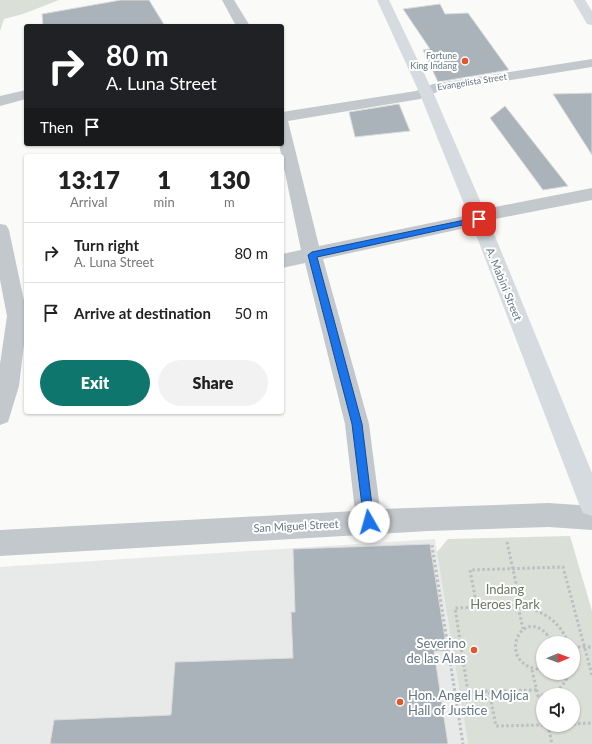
<!DOCTYPE html>
<html lang="en">
<head>
<meta charset="utf-8">
<style>
  :root { --surface:#fff; --page:#f2f2f2; --text:#222; --muted:#767676; --line:#e0e0e0; --accent:#0f766e }
  body { margin:0; font-family:Lato,sans-serif; background:var(--page); color:var(--text); height:100vh; display:flex; flex-direction:column; font-size:15px; white-space:nowrap }
  * { box-sizing:border-box; margin:0 }
  p { font-size:13px; color:var(--muted) }
  .icon { flex:none; width:22px; height:22px; fill:none; stroke:currentColor; stroke-width:2; stroke-linecap:round; stroke-linejoin:round }
  .map { position:relative; flex:1; overflow:hidden }
  .sheet { position:absolute; left:24px; top:154px; width:260px; height:260px; display:flex; flex-direction:column; background:var(--surface); border-radius:4px; box-shadow:0 1px 3px #0004 }
  .sheet>* { flex:none }
  .banner { position:absolute; left:24px; top:24px; width:260px; height:122px; border-radius:4px; box-shadow:0 1px 3px #0004; background:#202124; color:#fff; overflow:hidden }
  .needle { width:26px; rotate:89deg }
  .fabs { position:absolute; left:536px; top:636px; display:grid; gap:8px }
  .fabs a { display:grid; place-items:center; width:44px; height:44px; border-radius:50%; background:var(--surface); box-shadow:0 1px 3px #0004; font-size:20px }
  .pin { position:absolute; display:grid; place-items:center; width:34px; height:34px; color:#fff; margin:-17px; border-radius:8px; box-shadow:0 2px 6px #0006 }
  .me { position:absolute; width:44px; margin:-22px; rotate:353deg; stroke-linejoin:round; filter:drop-shadow(0 0 3px #0008) }
  .turn { display:flex; align-items:center; gap:14px; height:84px; padding:0 16px; font-size:18px }
  .turn .icon { width:52px; height:52px; stroke-width:2.5 }
  .turn b { display:block; font-size:28px; line-height:34px }
  .then { display:flex; align-items:center; height:38px; padding:0 16px; background:#0003; gap:8px; font-size:15px }
  .eta { display:flex; justify-content:space-evenly; align-items:center; height:68px; text-align:center }
  .eta b { font-size:24px; font-weight:800; line-height:28px }
  .action { display:flex; gap:8px; margin-top:auto; padding:8px 16px }
  .action a { flex:1; height:46px; border-radius:24px; background:var(--accent); color:#fff; font-size:16px; font-weight:800; line-height:46px; text-align:center }
  .action a+a { background:var(--page); color:var(--text) }
  ul { padding:0; list-style:none }
  li { display:flex; align-items:center; gap:12px; height:60px; padding:0 16px; border-top:1px solid var(--line) }
  li div { flex:1 }
  li b { display:block; font-size:15px }
  li em { font-style:normal }
  .map>svg:first-child { display:block }
  .built { fill:#e8e9e9 }
  .green { fill:#dadfd7; fill-rule:evenodd }
  .building { fill:#aab3b9; stroke:#dcdcda }
  .lines { fill:none; stroke-linecap:round; stroke-linejoin:round }
  .path { stroke:#bbbfc2; stroke-width:3; stroke-dasharray:2.5 2.5; stroke-linecap:butt }
  .minor { fill:#c3c8cc; fill-rule:evenodd }
  .major { fill:#d6dbdf; fill-rule:evenodd }
  .route { fill:#1a73e8; stroke:#114b97 }
  .poi-dot { fill:#e4572e; stroke:#fff; stroke-width:1.5 }
  .labels { text-anchor:middle; stroke-width:4; stroke-linejoin:round; paint-order:stroke }
  .far-poi-label { font-size:9px; fill:#657683; stroke:#fff; text-anchor:end }
  .far-street-label { font-size:9px; fill:#657683; stroke:#fff }
  .street-label { font-size:11px; fill:#657683; stroke:#fff }
  .near-park-label { font-size:13px; fill:#687a64; stroke:#fff }
  .near-poi-label { font-size:13px; fill:#657683; stroke:#fff; text-anchor:end }
</style>
</head>
<body>
<div class="map">
<svg width="592" height="744" viewBox="0 0 592 744">
  <rect width="100%" height="100%" fill="#fafaf8"/>
  <path class="built" d="M435,539L468,744H0V567Z"/>
  <g class="green">
    <path d="M0,0H59L23,14L4,19L0,31Z"/>
    <path d="M570,536L592,611V744H468L437,552L448,539ZM543,643H573V673H543ZM543,695H573V725H543Z"/>
  </g>
  <g class="building">
    <path d="M121,0H149L165,26H43L42,14Z"/>
    <path d="M440,4L445,14L468,13L509,70L438,82L423,50L430,49L403,9Z"/>
    <path d="M592,93V155L553,94Z"/>
    <path d="M399,104L410,131L355,137L349,112Z"/>
    <path d="M505,106L568,186L543,190L490,118Z"/>
    <path d="M430,544L447,651H434L448,744H50L54,720L171,715L175,662L293,658L291,612H295L293,549Z"/>
  </g>
  <g class="lines">
    <g class="path">
      <path d="M507,542L521,606H518L523,629"/>
      <path d="M432,545L463,744"/>
      <path d="M518,606L455,608L468,692L489,691L496,726L543,725"/>
      <path d="M521,606C543,611 560,621 568,643"/>
      <path d="M477,607L470,570L563,567L592,675"/>
      <path d="M573,647H592"/>
      <path d="M449,656H463"/>
      <path d="M532,670L538,696L541,695L543,702"/>
      <path d="M543,670C490,666 525,595 553,643"/>
      <path d="M489,691L537,690"/>
      <path d="M541,695C556,694 564,687 569,673"/>
      <path d="M573,724L592,723"/>
      <path d="M548,725L552,744"/>
    </g>
    <g class="minor">
      <path d="M222,0H234L250,26H236Z"/>
      <path d="M592,59V67L437,92L420,99L288,121L319,246L474,214L485,209L592,188V200L490,220L479,225L323,259L369,424L380,509L549,503L592,506V530L549,527L428,531L0,556V530L355,511L345,424L305,263L282,268V254L301,250L279,144H282V112L416,91L433,84Z"/>
      <path d="M26,90V99L0,106V96Z"/>
      <path d="M0,224L6,225L9,230L26,310V327L19,386L8,422L0,425V364L7,316L0,280Z"/>
    </g>
    <g class="major">
      <path d="M377,0H389L433,92L488,219L592,473V516L583,513L579,504L470,219L419,92Z"/>
      <path d="M573,0H585L592,11V25L587,24Z"/>
    </g>
  </g>
  <path class="route" d="M479,217L483,219L481,221L317,257L362,424L374,522L373,525L369,527L365,525L364,522L352,424L308,255L312,252Z"/>
  <g class="poi-dot">
    <circle cx="465" cy="61" r="4"/>
    <circle cx="474" cy="650" r="4"/>
    <circle cx="400" cy="702" r="4"/>
  </g>
  <g class="labels">
    <g class="far-poi-label">
      <text x="457" y="59">Fortune<tspan x="457" dy="10">King Indang</tspan></text>
    </g>
    <g class="far-street-label">
      <text transform="translate(472 82) rotate(-9)" y="3">Evangelista Street</text>
    </g>
    <g class="street-label">
      <text transform="translate(504 284) rotate(68)" y="4">A. Mabini Street</text>
      <text transform="translate(296 526) rotate(-3)" y="4">San Miguel Street</text>
    </g>
    <g class="near-park-label">
      <text x="505" y="594">Indang<tspan x="505" dy="15">Heroes Park</tspan></text>
    </g>
    <g class="near-poi-label">
      <text x="466" y="648">Severino<tspan x="466" dy="15">de las Alas</tspan></text>
      <text x="408" y="700" text-anchor="start">Hon. Angel H. Mojica<tspan x="408" dy="15">Hall of Justice</tspan></text>
    </g>
  </g>
</svg>
<div class="fabs">
<a><svg class="needle" viewBox="-14 -14 28 28"><path d="M0-13l5 13h-10z" fill="#e53935"/><path d="M0 13l5-13h-10z" fill="#767676"/></svg></a>
<a><svg class="icon" aria-label="sound" viewBox="0 0 24 24"><path d="M4 9h4l5-4v14l-5-4H4zM17 9q2 3 0 6"/></svg></a>
</div>
<div class="pin" style="left:479px;top:219px;background:#d93025"><svg class="icon" aria-label="arrive" viewBox="0 0 24 24"><path d="M6 21V4h12l-3 4 3 4H6"/></svg></div>
<svg class="me" style="left:369px;top:522px" viewBox="-20 -20 40 40"><circle r="19" fill="#fff"/><path d="M0-13L10 11 0 6-10 11z" fill="#1a73e8"/></svg>
<div class="banner">
<div class="turn"><svg class="icon" aria-label="right" viewBox="0 0 24 24"><path d="M7 20v-9h11M14 6l5 5-5 5"/></svg><div><b>80 m</b>A. Luna Street</div></div>
<div class="then">Then<svg class="icon" aria-label="arrive" viewBox="0 0 24 24"><path d="M6 21V4h12l-3 4 3 4H6"/></svg></div>
</div>
<section class="sheet">
<div class="eta">
<div><b>13:17</b><p>Arrival</p></div>
<div><b>1</b><p>min</p></div>
<div><b>130</b><p>m</p></div>
</div>
<ul>
<li><svg class="icon" aria-label="right" viewBox="0 0 24 24"><path d="M7 20v-9h11M14 6l5 5-5 5"/></svg><div><b>Turn right</b><p>A. Luna Street</p></div><em>80 m</em></li>
<li><svg class="icon" aria-label="arrive" viewBox="0 0 24 24"><path d="M6 21V4h12l-3 4 3 4H6"/></svg><div><b>Arrive at destination</b></div><em>50 m</em></li>
</ul>
<div class="action"><a>Exit</a><a>Share</a></div>
</section>
</div>
</body>
</html>
